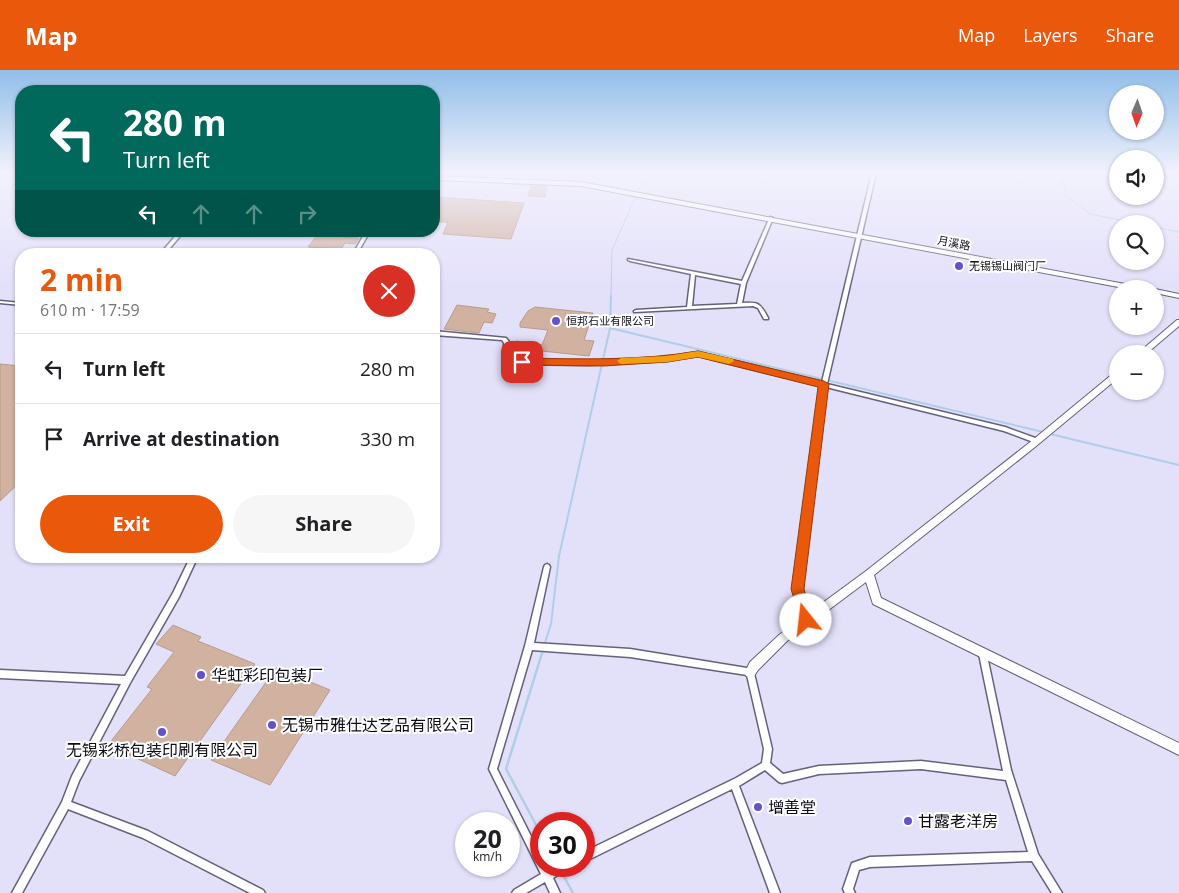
<!DOCTYPE html>
<html lang="en">
<head>
<meta charset="utf-8">
<style>
  :root { --surface:#fff; --page:#f6f6f6; --text:#202124; --muted:#757577; --line:#e0e0e0; --accent:#ea580c }
  body { margin:0; font-family:"Open Sans","Noto Sans SC",sans-serif; background:var(--page); color:var(--text); height:100vh; display:flex; flex-direction:column; font-size:19px; white-space:nowrap }
  * { box-sizing:border-box; margin:0 }
  p { font-size:16px; color:var(--muted) }
  .icon { flex:none; width:28px; height:28px; fill:none; stroke:currentColor; stroke-width:2; stroke-linecap:round; stroke-linejoin:round }
  .map { position:relative; flex:1; overflow:hidden }
  .drawer { position:absolute; left:15px; top:178px; width:425px; height:315px; display:flex; flex-direction:column; background:var(--surface); border-radius:20px; box-shadow:0 1px 4px #0004 }
  .drawer>* { flex:none }
  .guide { position:absolute; left:15px; top:15px; width:425px; height:152px; border-radius:20px; box-shadow:0 1px 4px #0004; background:#00695c; color:#fff; overflow:hidden }
  .needle { width:32px; rotate:182deg }
  .buttons { position:absolute; left:1109px; top:15px; display:grid; gap:10px }
  .buttons a { display:grid; place-items:center; width:55px; height:55px; border-radius:50%; background:var(--surface); box-shadow:0 1px 4px #0004; font-size:25px }
  .speed { position:absolute; left:455px; top:742px; display:flex; gap:10px; font-size:25px; font-weight:700; text-align:center }
  .speed>* { display:grid; place-content:center; width:65px; height:65px; border-radius:50%; background:var(--surface); box-shadow:0 1px 4px #0004; line-height:1 }
  .speed small { font-size:12px; font-weight:400 }
  .speed .limit { border:8px solid #d22; background:#fff; color:#111 }
  .pin { position:absolute; display:grid; place-items:center; width:42px; height:42px; color:#fff; margin:-21px; border-radius:10px; box-shadow:0 2px 8px #0006 }
  .me { position:absolute; width:55px; margin:-28px; rotate:344deg; stroke-linejoin:round; filter:drop-shadow(0 0 4px #0008) }
  .turn { display:flex; align-items:center; gap:18px; height:105px; padding:0 25px; font-size:22px }
  .turn .icon { width:65px; height:65px; stroke-width:2.5 }
  .turn b { display:block; font-size:35px; line-height:42px }
  .lanes { display:flex; align-items:center; height:48px; padding:0 25px; background:#0003; justify-content:center; gap:25px; direction:ltr }
  .lanes .off { opacity:.35 }
  .round { display:grid; place-items:center; flex:none; width:52px; height:52px; border-radius:26px; background:var(--page) }
  .summary { display:flex; align-items:center; justify-content:space-between; height:85px; padding:0 25px }
  h1 { font-size:30px; font-weight:700; line-height:38px; color:var(--accent) }
  .action { display:flex; gap:10px; margin-top:auto; padding:10px 25px }
  .action a { flex:1; height:58px; border-radius:30px; background:var(--accent); color:#fff; font-size:20px; font-weight:700; line-height:58px; text-align:center }
  .action a+a { background:var(--page); color:var(--text) }
  ul { padding:0; list-style:none }
  li { display:flex; align-items:center; gap:15px; height:70px; padding:0 25px; border-top:1px solid var(--line) }
  li div { flex:1 }
  li b { display:block; font-size:19px }
  li em { font-style:normal }
  header { display:flex; align-items:center; gap:30px; box-sizing:border-box; height:70px; padding:0 25px; background:var(--accent); color:#fff }
  header strong { font-size:24px }
  nav { display:flex; gap:28px; margin-inline-start:auto; font-size:18px }
  .map>svg:first-child { display:block }
  .lines { fill:none; stroke-linecap:round; stroke-linejoin:round }
  .stream-far2 { stroke:#b0cee7; stroke-width:1 }
  .stream-far1 { stroke:#b0cee7; stroke-width:2 }
  .stream { stroke:#b0cee7; stroke-width:2.5 }
  .building { fill:#d1b1a0; stroke:#ba9b8b }
  .street-casing { stroke:#65617c; stroke-width:3 }
  .secondary-casing { stroke:#65617c; stroke-width:2 }
  .street { fill:#fff; fill-rule:evenodd }
  .secondary { fill:#fff; fill-rule:evenodd }
  .route { fill:#ea580c; stroke:#983908 }
  .slow { fill:#f59e0b }
  .poi-dot { fill:#6552cb; stroke:#fff; stroke-width:2 }
  .labels { text-anchor:middle; stroke-width:4; stroke-linejoin:round; paint-order:stroke }
  .far-street-label { font-size:11px; fill:#0d0b15; stroke:#fff }
  .far-poi-label { font-size:11px; fill:#0d0b15; stroke:#fff; text-anchor:start }
  .near-poi-label { font-size:16px; fill:#0d0b15; stroke:#fff; text-anchor:start }
</style>
</head>
<body>
<header>
<strong>Map</strong>
<nav><a>Map</a><a>Layers</a><a>Share</a></nav>
</header>
<div class="map">
<svg width="1179" height="823" viewBox="0 0 1179 823">
  <rect width="100%" height="100%" fill="#e3e0fa"/>
  <g class="lines">
    <g class="stream-far2">
      <path d="M1061,103L1066,126L1090,144L1139,154"/>
      <path d="M1155,157L1179,162"/>
      <path d="M611,227L612,180L646,103"/>
    </g>
    <g class="stream-far1">
      <path d="M610,258L1043,362"/>
      <path d="M1050,364L1179,395"/>
      <path d="M544,576L551,554L559,486L610,258L611,226"/>
    </g>
    <g class="stream">
      <path d="M541,764L506,699L543,580"/>
      <path d="M561,801L573,823"/>
    </g>
  </g>
  <g class="building">
    <path d="M531,116H547L545,127L528,126Z"/>
    <path d="M434,127L524,133L511,169L443,164L448,152H434Z"/>
    <path d="M317,165L359,168L355,174L345,173L341,179L308,177Z"/>
    <path d="M457,235L489,239L487,242L496,244L492,253L484,252L479,263L444,259Z"/>
    <path d="M535,237L593,243L584,270L594,271L589,286L513,278L516,271L542,275L548,260L520,257V253L528,241Z"/>
    <path d="M0,294L21,296V411L0,431Z"/>
    <path d="M173,555L201,567L198,571L255,594L175,706L108,675L152,619L147,617L174,582L156,574Z"/>
    <path d="M276,598L330,620L270,715L211,690Z"/>
  </g>
  <g class="lines">
    <g class="street-casing">
      <g id="street">
        <path d="M872,103H876L827,314L1005,357L1038,369L1039,371L1036,373L1004,361L826,317L802,519L810,550L809,552L806,553L803,552L802,550L794,519L821,316L698,286L667,291L589,295L507,294L504,292V273L502,270L434,265V261L506,268L510,273V290L589,291L667,287L698,282L822,312Z"/>
        <path d="M770,147L773,148L746,213L742,233C759,232 760,233 768,248V249H764L758,238L753,236L634,242V241L636,240L687,237L691,204L630,191L628,190V189L742,211ZM695,205L741,214L737,234L692,236Z"/>
        <path d="M234,161L230,164L181,165L165,184H160L178,163Z"/>
        <path d="M366,161H370L357,184H353Z"/>
        <path d="M0,231L21,233V235L0,233Z"/>
        <path d="M191,486H198L179,527L130,613L79,711L71,732L148,761L263,820L265,823H250L143,768L68,739L22,823H12L62,732L72,706L121,614L0,608V600L125,606L173,523Z"/>
        <path d="M547,494L549,495L550,497L534,573L630,579L753,599L772,679L770,693L783,704L819,696L921,691L1003,701L979,584L980,581L983,580L986,581L1011,700L1038,784L1062,823H1052L1032,791L870,797L859,800L853,819L855,823H845L843,819L852,793L870,787L1028,782L1006,710L921,699L819,704L782,713L779,712L765,700L739,716L780,823H770L732,719L584,792V782L736,708L762,693L764,679L747,605L630,587L532,580L497,699L541,786V796H547L549,800L555,796H569L567,799L553,808L560,823H550L545,812L526,823H512L514,820L541,804L489,699L525,576L544,497L545,495Z"/>
      </g>
    </g>
    <g class="secondary-casing">
      <g id="secondary">
        <path d="M434,106L581,112L1141,217L1144,219H1129L581,116L434,110Z"/>
        <path d="M1155,219L1179,224V228L1155,223Z"/>
        <path d="M1177,250H1179V256L1146,284H1137Z"/>
        <path d="M1115,302H1118V308L1035,377L874,505L881,528L1179,673V685L873,534L866,512L787,571L758,600L754,606L750,607L746,606L745,602L750,592L779,565L866,501L1029,373Z"/>
      </g>
    </g>
    <use href="#street" class="street"/>
    <use href="#secondary" class="secondary"/>
  </g>
  <linearGradient id="sky" x2="0" y2="1"><stop stop-color="#91bee8"/><stop offset="0.47" stop-color="#f2f1fd"/><stop offset="1" stop-color="#f2f1fd" stop-opacity="0"/></linearGradient>
  <rect width="1179" height="218" fill="url(#sky)"/>
  <path class="route" d="M698,281L824,311L829,314L804,519L813,550L811,555L806,556L802,555L791,519L818,317L698,287L667,292L604,296L522,295L517,292L522,288C581,289 639,291 698,281Z"/>
  <path class="slow" d="M698,281L733,289L734,291L729,294L698,287L667,292L621,294L617,291L621,288L667,286Z"/>
  <g class="poi-dot">
    <circle cx="959" cy="196" r="5"/>
    <circle cx="556" cy="251" r="5"/>
    <circle cx="201" cy="605" r="5"/>
    <circle cx="272" cy="655" r="5"/>
    <circle cx="162" cy="662" r="5"/>
    <circle cx="758" cy="737" r="5"/>
    <circle cx="908" cy="751" r="5"/>
  </g>
  <g class="labels">
    <g class="far-street-label">
      <text transform="translate(954 173) rotate(11)" y="4">月溪路</text>
    </g>
    <g class="far-poi-label">
      <text x="969" y="200">无锡锡山阀门厂</text>
      <text x="566" y="255">恒邦石业有限公司</text>
    </g>
    <g class="near-poi-label">
      <text x="211" y="611">华虹彩印包装厂</text>
      <text x="282" y="661">无锡市雅仕达艺品有限公司</text>
      <text x="162" y="686" text-anchor="middle">无锡彩桥包装印刷有限公司</text>
      <text x="768" y="743">增善堂</text>
      <text x="918" y="757">甘露老洋房</text>
    </g>
  </g>
</svg>
<div class="buttons">
<a><svg class="needle" viewBox="-14 -14 28 28"><path d="M0-13l5 13h-10z" fill="#e53935"/><path d="M0 13l5-13h-10z" fill="#757577"/></svg></a>
<a><svg class="icon" aria-label="sound" viewBox="0 0 24 24"><path d="M4 9h4l5-4v14l-5-4H4zM17 9q2 3 0 6"/></svg></a>
<a><svg class="icon" aria-label="search" viewBox="0 0 24 24"><circle cx="10" cy="10" r="6"/><path d="M15 15l6 6"/></svg></a>
<a>+</a>
<a>−</a>
</div>
<div class="speed"><div>20<small>km/h</small></div><div class="limit">30</div></div>
<div class="pin" style="left:522px;top:292px;background:#d93025"><svg class="icon" aria-label="arrive" viewBox="0 0 24 24"><path d="M6 21V4h12l-3 4 3 4H6"/></svg></div>
<svg class="me" style="left:806px;top:550px" viewBox="-20 -20 40 40"><circle r="19" fill="#fff"/><path d="M0-13L10 11 0 6-10 11z" fill="#ea580c"/></svg>
<div class="guide">
<div class="turn"><svg class="icon" aria-label="left" viewBox="0 0 24 24"><path d="M17 20v-9H6M10 6l-5 5 5 5"/></svg><div><b>280 m</b>Turn left</div></div>
<div class="lanes"><svg class="icon" aria-label="left" viewBox="0 0 24 24"><path d="M17 20v-9H6M10 6l-5 5 5 5"/></svg><svg class="icon off" aria-label="ahead" viewBox="0 0 24 24"><path d="M12 20V5M6 11l6-6 6 6"/></svg><svg class="icon off" aria-label="ahead" viewBox="0 0 24 24"><path d="M12 20V5M6 11l6-6 6 6"/></svg><svg class="icon off" aria-label="right" viewBox="0 0 24 24"><path d="M7 20v-9h11M14 6l5 5-5 5"/></svg></div>
</div>
<section class="drawer">
<div class="summary"><div><h1>2 min</h1><p>610 m · 17:59</p></div><a class="round" style="background:#d93025;color:#fff"><svg class="icon" aria-label="close" viewBox="0 0 24 24"><path d="M6 6l12 12M18 6L6 18"/></svg></a></div>
<ul>
<li><svg class="icon" aria-label="left" viewBox="0 0 24 24"><path d="M17 20v-9H6M10 6l-5 5 5 5"/></svg><div><b>Turn left</b></div><em>280 m</em></li>
<li><svg class="icon" aria-label="arrive" viewBox="0 0 24 24"><path d="M6 21V4h12l-3 4 3 4H6"/></svg><div><b>Arrive at destination</b></div><em>330 m</em></li>
</ul>
<div class="action"><a>Exit</a><a>Share</a></div>
</section>
</div>
</body>
</html>
